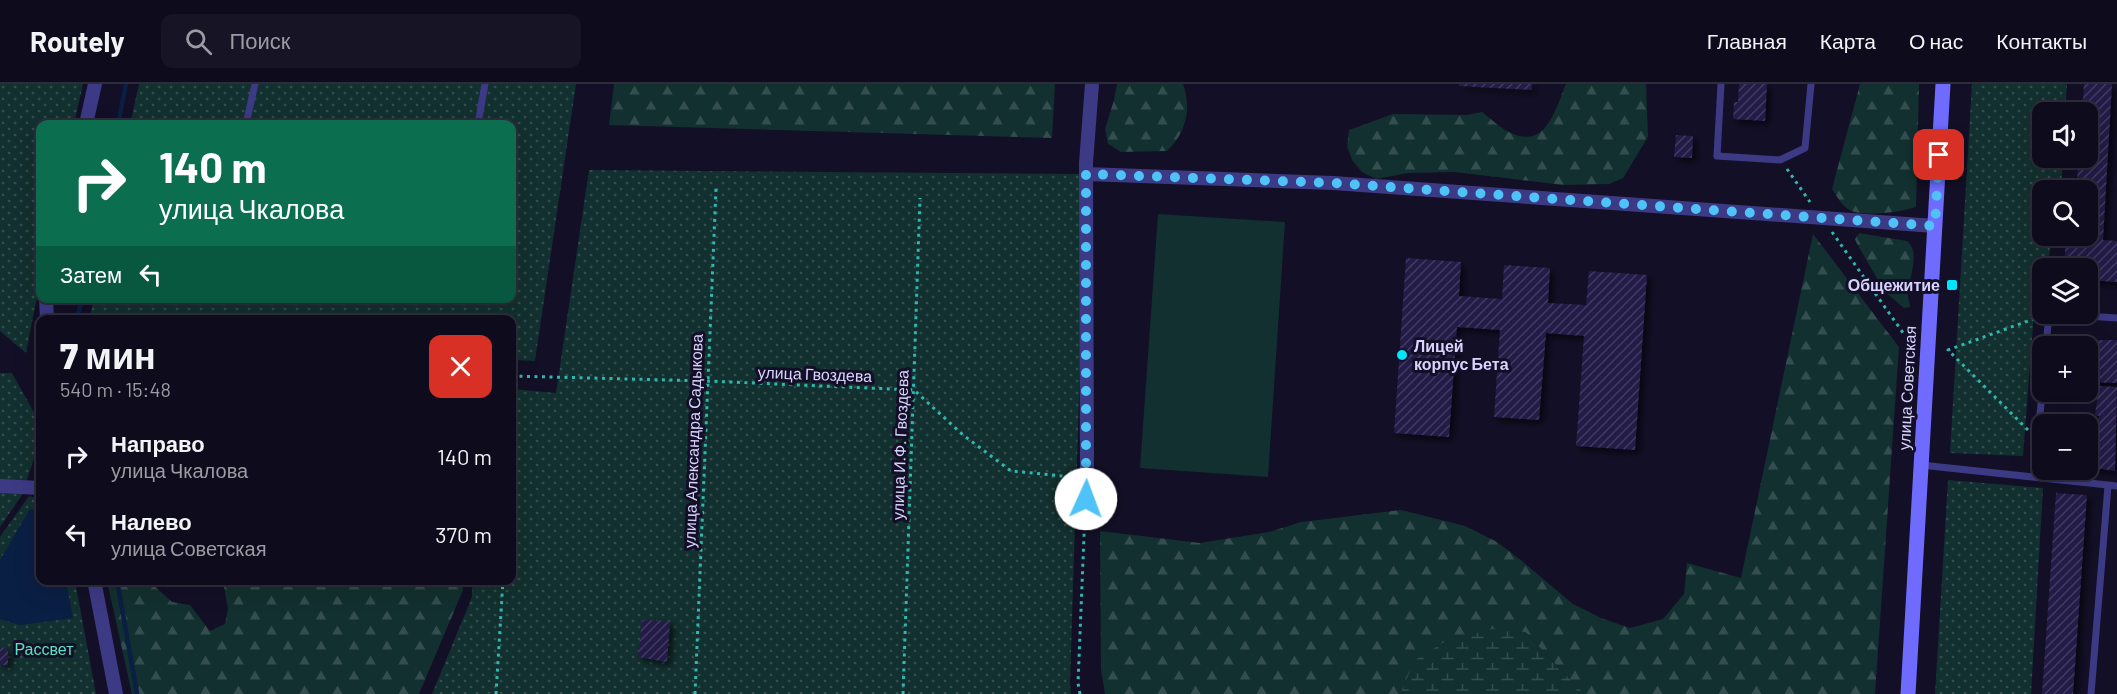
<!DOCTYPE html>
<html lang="ru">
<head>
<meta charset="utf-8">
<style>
  :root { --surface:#0e0b1c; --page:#171425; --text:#f1f3f6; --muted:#9b9ba3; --line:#2e2b3b }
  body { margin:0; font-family:Barlow,sans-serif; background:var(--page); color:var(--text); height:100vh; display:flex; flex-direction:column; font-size:22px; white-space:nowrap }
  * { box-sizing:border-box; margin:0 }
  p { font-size:20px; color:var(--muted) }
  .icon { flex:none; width:33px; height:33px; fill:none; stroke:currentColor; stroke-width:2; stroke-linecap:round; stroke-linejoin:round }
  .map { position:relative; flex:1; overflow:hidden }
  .side { position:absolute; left:36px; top:231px; width:480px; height:270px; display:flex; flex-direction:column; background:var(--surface); border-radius:12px; box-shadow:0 6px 24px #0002,0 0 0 2px var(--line) }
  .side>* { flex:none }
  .banner { position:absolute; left:36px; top:36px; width:480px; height:183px; border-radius:12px; box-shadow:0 6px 24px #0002,0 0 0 2px var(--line); background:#0b6e4f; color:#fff; overflow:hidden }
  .tools { position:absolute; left:2032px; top:18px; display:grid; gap:12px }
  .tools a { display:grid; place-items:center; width:66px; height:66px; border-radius:12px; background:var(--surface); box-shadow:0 6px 24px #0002,0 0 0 2px var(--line); font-size:30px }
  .pin { position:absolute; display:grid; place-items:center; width:51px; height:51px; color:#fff; margin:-26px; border-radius:12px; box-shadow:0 3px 9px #0006 }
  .me { position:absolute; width:66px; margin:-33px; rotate:2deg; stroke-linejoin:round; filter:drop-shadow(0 0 4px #0008) }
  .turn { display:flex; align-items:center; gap:21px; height:126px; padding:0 24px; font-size:27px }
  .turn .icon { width:78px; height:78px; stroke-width:2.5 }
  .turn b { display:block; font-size:42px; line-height:51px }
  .then { display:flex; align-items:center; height:57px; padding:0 24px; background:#0003; gap:12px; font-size:22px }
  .round { display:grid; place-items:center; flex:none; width:63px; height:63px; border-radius:12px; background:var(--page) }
  .overview { display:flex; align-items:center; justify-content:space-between; height:102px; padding:0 24px }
  h1 { font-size:36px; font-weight:800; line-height:45px }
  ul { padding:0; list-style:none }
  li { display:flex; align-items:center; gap:18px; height:78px; padding:0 24px }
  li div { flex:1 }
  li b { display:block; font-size:22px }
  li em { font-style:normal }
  header { display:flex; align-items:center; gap:36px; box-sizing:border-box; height:84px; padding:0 30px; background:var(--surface); border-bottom:2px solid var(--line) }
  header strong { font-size:28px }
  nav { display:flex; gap:33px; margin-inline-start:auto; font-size:21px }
  .search { width:420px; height:54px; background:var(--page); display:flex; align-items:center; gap:15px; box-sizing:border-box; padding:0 21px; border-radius:12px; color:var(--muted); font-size:22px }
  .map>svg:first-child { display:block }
  .green { fill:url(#green-dots) }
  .forest { fill:url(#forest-firs) }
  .wetland { fill:url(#wetland-marsh) }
  .pitch { fill:#12302f }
  .water { fill:#0a1f44 }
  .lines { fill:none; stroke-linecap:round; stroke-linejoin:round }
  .stream { stroke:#0a1f44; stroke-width:4.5 }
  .building { fill:url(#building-hatch); filter:url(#shadow) }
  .path { stroke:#2fb8b0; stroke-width:3; stroke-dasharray:3 4.5; stroke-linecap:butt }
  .lane { stroke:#3d3a85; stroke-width:7 }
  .street { stroke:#3d3a85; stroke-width:14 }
  .secondary { stroke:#6f6bff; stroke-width:15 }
  .route { stroke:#4fc3f7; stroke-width:10; stroke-dasharray:0 18 }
  .poi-dot { fill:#00e5ff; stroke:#130f26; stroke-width:2 }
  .labels { text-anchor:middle; stroke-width:6; stroke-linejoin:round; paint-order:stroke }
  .poi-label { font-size:16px; font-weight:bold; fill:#d9d4ff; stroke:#130f26; text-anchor:end }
  .street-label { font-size:16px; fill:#d9d4ff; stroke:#130f26 }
  .park-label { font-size:16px; fill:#5fe0c0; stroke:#130f26 }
</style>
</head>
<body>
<header>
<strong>Routely</strong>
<div class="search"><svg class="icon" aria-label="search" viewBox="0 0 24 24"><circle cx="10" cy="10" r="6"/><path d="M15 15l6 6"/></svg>Поиск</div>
<nav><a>Главная</a><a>Карта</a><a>О нас</a><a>Контакты</a></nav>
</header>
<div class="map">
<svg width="2117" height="610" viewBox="0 0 2117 610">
  <defs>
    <pattern id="green-dots" width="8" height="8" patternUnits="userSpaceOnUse" patternTransform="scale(1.5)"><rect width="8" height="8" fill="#12302f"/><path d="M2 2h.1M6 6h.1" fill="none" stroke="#344d4e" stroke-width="1.8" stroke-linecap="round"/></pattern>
    <pattern id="forest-firs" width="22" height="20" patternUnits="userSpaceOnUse" patternTransform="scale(1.5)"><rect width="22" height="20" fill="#12302f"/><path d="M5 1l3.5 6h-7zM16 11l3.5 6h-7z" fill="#344d4e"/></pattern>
    <pattern id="wetland-marsh" width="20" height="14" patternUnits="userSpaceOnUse" patternTransform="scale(1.5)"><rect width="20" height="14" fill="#12302f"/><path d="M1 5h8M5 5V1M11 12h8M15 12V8" fill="none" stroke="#344d4e"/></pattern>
    <pattern id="building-hatch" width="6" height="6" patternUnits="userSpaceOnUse" patternTransform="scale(1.5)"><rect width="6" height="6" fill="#241b47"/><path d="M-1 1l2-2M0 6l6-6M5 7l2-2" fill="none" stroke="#433b63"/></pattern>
    <filter id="shadow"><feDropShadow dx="4" dy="4" stdDeviation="3" flood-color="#0009"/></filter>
  </defs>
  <rect width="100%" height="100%" fill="#130f26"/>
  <g class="green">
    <path d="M0,0H83L74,40H40V198L26,269L0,247Z"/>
    <path d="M139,0H576L535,277L512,276V236H89L94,215L512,214V40H130Z"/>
    <path d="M1972,0H2067L2065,28H2043V74H2063L2061,106H2043V152H2051L2048,184H2043V188L2037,190L2023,372L1950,369Z"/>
    <path d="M589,86L1086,90L1070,600L1071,610H432L472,513V497L512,496V305L556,309Z"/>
    <path d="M0,289H12L40,339V356L22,411L0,443Z"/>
    <path d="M1948,396L2043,404L2031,610H1935Z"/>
    <path d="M29,412L40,415V496L75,497L96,610H0V453Z"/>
  </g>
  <g class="forest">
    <path d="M614,0H1055L1052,54L609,41Z"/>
    <path d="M1117,0H1183C1192,25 1186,49 1167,67L1121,68L1108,60L1105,45L1114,16Z"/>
    <path d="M1566,0H1646L1648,53L1623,94L1609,100L1563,101L1454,88L1408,89L1376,95L1362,88L1352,76L1347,62L1349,46L1393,30L1467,31L1482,28C1491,35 1499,43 1509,48C1546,67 1555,26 1566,0Z"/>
    <path d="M1860,0H1919L1916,123C1901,128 1870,132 1855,128C1844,126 1838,114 1832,105Z"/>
    <path d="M1859,149L1907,157C1921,168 1909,193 1908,209C1907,213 1910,218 1910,223L1904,224L1885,208L1857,160L1855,155Z"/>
    <path d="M1813,150L1899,263L1875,610H1584L1525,548L1416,576L1400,610H1105L1101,585L1100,447L1200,459L1269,448L1301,438L1401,426L1465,442L1497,458L1522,477L1573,520L1601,534L1630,544L1663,535L1684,510L1687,479L1741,494Z"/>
    <path d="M462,496L463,506L419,610H132L107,497H149L172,518L190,521L210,547L225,540L228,525L223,497Z"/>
  </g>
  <path class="wetland" d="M1492,545L1525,548L1584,610H1400L1415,576L1444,558Z"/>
  <path class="pitch" d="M1158,130L1285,138L1268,393L1140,384Z"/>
  <path class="water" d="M30,425L40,427V496L66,497L73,534L20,541L0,535V476Z"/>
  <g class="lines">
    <g class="stream">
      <path d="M118,40L126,0"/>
      <path d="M77,236L82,214"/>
      <path d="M117,496L137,610"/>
    </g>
  </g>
  <g class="building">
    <path d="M1459,0H1532V6L1459,2Z"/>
    <path d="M1739,0H1767L1765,37L1733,35L1734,18H1738Z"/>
    <path d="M2084,0H2112L2103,156L2117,157V198L2088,196V184H2064L2066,153L2088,152V106H2076L2079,74H2088V28H2082Z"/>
    <path d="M1676,51L1693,52L1692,74L1674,73Z"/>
    <path d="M1406,174L1461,178L1459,212L1502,215L1504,181L1550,184L1548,219L1586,221L1589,187L1647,191L1635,366L1576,362L1584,252L1546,249L1539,336L1494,333L1500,246L1457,243L1449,353L1394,349Z"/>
    <path d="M2053,255L2084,257L2083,262H2053Z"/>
    <path d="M2089,256H2117V299L2088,298Z"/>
    <path d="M2099,302L2117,303L2115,387L2088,383V352H2097L2099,332L2095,331Z"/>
    <path d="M2056,409L2087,411L2073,610H2042Z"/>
    <path d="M642,536L670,537L667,578L638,573Z"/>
    <path d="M0,563L8,564V581H0Z"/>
  </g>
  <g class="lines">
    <g class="path">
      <path d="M1787,85L1810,118"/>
      <path d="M1832,148L1913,263"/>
      <path d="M512,292L707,297L914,306L963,351L1011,387L1073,393"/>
      <path d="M2028,346L1948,266L2039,233"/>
      <path d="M512,350L515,292"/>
      <path d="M496,610L503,496"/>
      <path d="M695,610L716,104"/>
      <path d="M903,610L920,114"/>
      <path d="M1080,610L1078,599L1086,403"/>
    </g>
    <g class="lane">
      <path d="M1721,0L1717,72L1780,76L1805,64L1811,0"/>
      <path d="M246,40L255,0"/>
      <path d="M478,40L485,0"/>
      <path d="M2056,230L2117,234"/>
      <path d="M2046,262L2049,230"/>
      <path d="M1921,381L2117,402"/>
      <path d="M2034,392L2043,299"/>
      <path d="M2091,610L2108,402"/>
    </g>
    <g class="street">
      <path d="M86,40L95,0"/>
      <path d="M1086,90L1333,99L1935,142"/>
      <path d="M46,214L47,236"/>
      <path d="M1087,392L1086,79L1092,0"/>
      <path d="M0,402L40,404"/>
      <path d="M94,496L116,610"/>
    </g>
    <path class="secondary" d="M1908,610L1943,0"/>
  </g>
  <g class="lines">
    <path class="route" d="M1086,415V90L1333,99L1935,142L1939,71"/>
  </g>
  <g class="poi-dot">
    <rect x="1946" y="195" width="12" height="12" rx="3"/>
    <circle cx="1402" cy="271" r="6"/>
  </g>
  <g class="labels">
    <g class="poi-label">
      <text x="1940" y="207">Общежитие</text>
      <text x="1414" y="268" text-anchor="start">Лицей<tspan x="1414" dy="18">корпус Бета</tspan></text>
    </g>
    <g class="street-label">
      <text transform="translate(815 290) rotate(2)" y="6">улица Гвоздева</text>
      <text transform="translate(1907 304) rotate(-87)" y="6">улица Советская</text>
      <text transform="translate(693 357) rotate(-88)" y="6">улица Александра Садыкова</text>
      <text transform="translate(900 361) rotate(-88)" y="6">улица И.Ф. Гвоздева</text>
    </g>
    <g class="park-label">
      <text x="44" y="571">Рассвет</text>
    </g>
  </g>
</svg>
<div class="tools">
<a><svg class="icon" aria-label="sound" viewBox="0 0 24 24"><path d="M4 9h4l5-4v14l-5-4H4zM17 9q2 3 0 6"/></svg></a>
<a><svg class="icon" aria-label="search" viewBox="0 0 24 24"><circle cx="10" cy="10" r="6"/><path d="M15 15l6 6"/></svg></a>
<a><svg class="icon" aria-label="layers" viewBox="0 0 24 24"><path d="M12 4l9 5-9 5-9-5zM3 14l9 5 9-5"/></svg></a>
<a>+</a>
<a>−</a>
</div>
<div class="pin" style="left:1939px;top:71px;background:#d93025"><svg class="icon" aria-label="arrive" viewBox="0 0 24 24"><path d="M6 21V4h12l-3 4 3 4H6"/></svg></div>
<svg class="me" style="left:1086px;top:415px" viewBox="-20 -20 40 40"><circle r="19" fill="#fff"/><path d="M0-13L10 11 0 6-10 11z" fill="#4fc3f7"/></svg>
<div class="banner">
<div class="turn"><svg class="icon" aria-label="right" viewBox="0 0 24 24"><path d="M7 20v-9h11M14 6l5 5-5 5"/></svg><div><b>140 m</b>улица Чкалова</div></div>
<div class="then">Затем<svg class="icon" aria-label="left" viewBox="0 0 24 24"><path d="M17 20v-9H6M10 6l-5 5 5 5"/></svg></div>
</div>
<section class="side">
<div class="overview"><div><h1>7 мин</h1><p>540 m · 15:48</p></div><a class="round" style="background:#d93025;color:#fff"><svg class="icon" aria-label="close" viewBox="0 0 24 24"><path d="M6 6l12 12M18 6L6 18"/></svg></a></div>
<ul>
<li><svg class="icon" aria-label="right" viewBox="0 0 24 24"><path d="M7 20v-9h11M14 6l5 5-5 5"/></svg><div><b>Направо</b><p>улица Чкалова</p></div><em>140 m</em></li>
<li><svg class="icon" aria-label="left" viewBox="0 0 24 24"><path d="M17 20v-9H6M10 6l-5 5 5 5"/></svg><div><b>Налево</b><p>улица Советская</p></div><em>370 m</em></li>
</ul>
</section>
</div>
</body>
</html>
